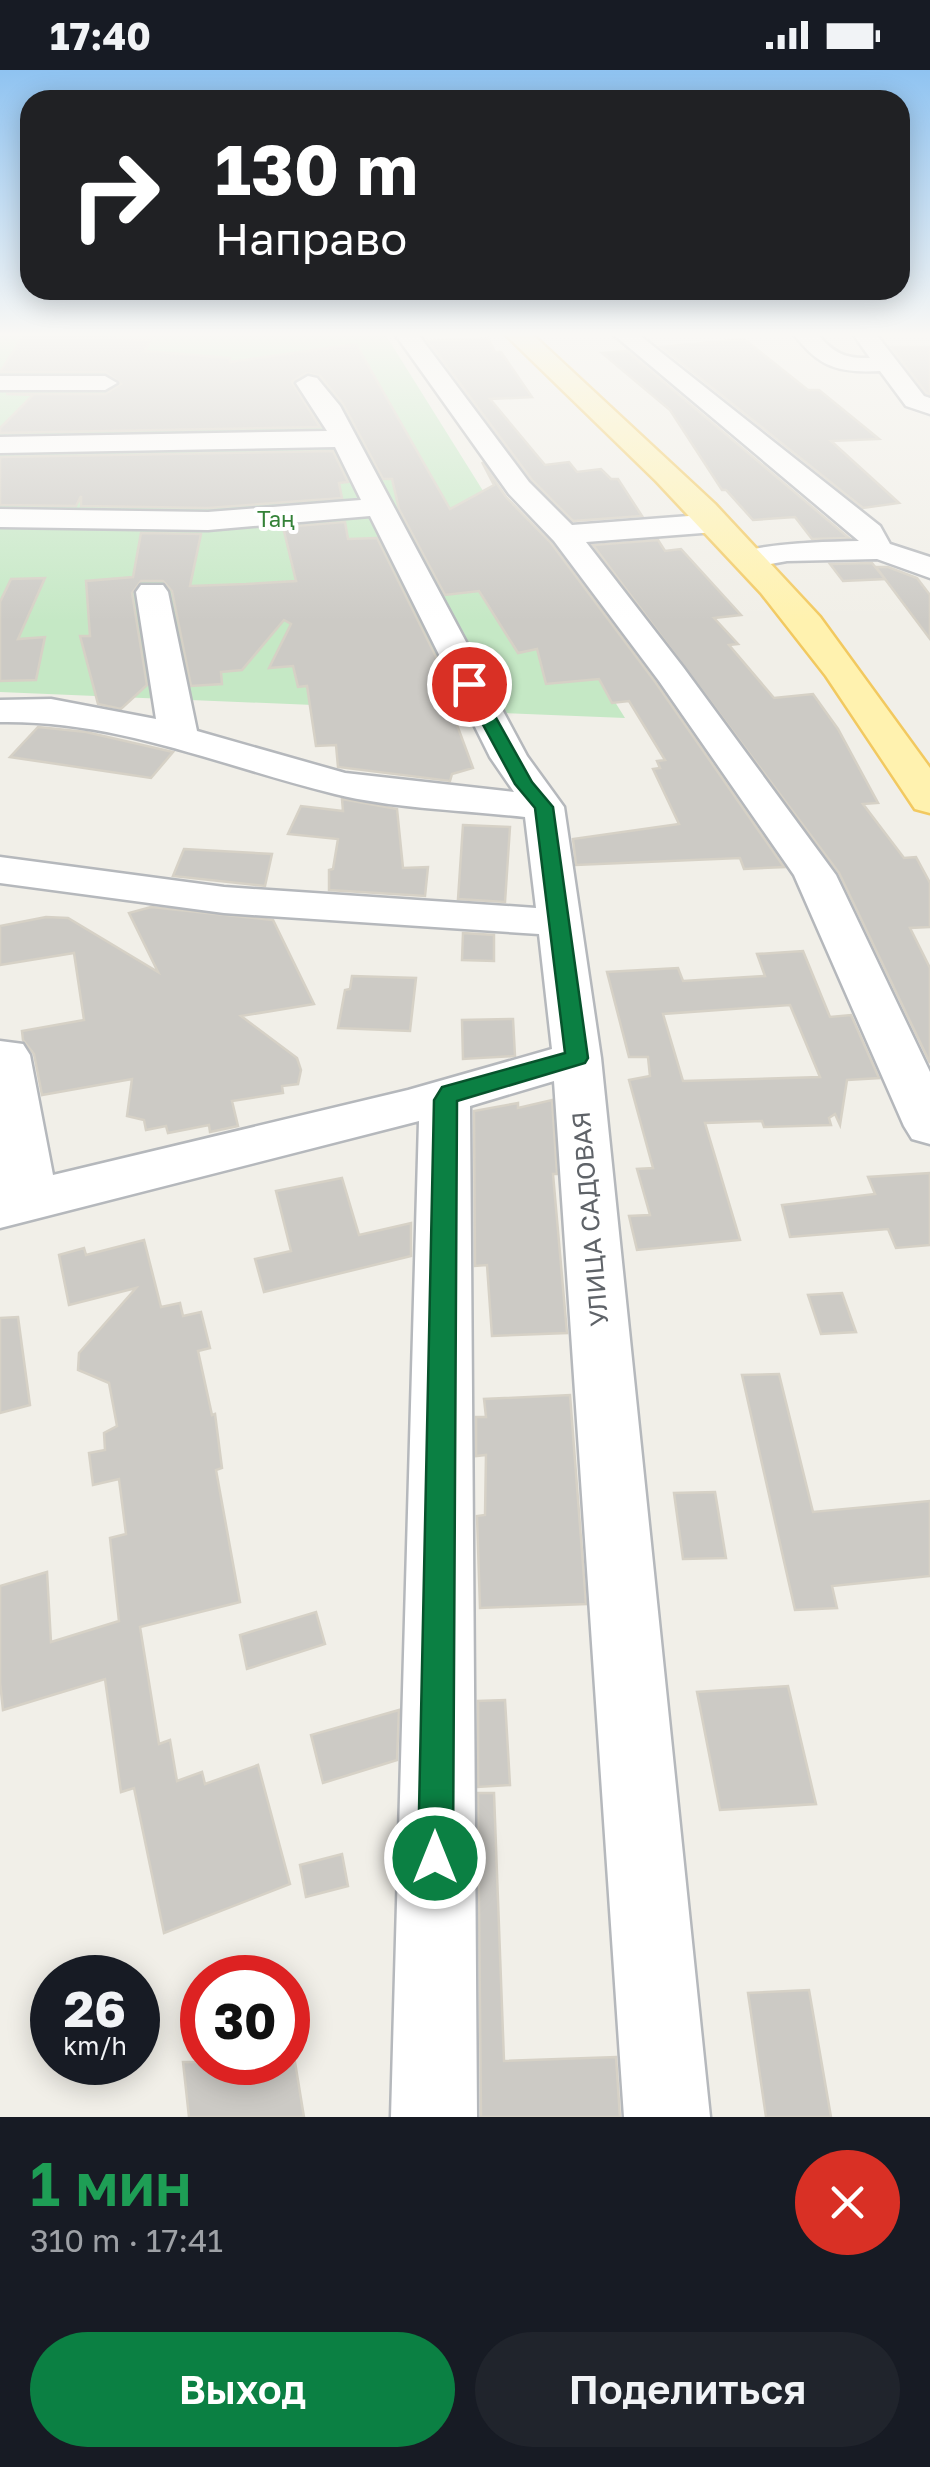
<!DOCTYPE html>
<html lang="ru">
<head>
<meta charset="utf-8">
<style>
  :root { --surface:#171b24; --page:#20242c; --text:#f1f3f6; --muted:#9ea1a6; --accent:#0b8043 }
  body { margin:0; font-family:"Golos Text",sans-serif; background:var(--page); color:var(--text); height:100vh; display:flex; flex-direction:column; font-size:38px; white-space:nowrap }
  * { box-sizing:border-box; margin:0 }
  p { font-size:32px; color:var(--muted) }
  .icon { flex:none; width:55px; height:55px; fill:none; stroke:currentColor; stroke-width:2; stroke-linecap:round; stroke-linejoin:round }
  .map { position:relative; height:2047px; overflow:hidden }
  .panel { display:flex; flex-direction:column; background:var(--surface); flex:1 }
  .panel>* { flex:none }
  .banner { position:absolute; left:20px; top:20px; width:890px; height:210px; border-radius:30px; box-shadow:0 5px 25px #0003; background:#202124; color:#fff; overflow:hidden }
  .speed { position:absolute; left:30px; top:1885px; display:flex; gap:20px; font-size:50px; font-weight:700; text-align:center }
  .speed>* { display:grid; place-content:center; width:130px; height:130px; border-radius:50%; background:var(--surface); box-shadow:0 5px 25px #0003; line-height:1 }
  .speed small { font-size:25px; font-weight:400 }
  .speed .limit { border:15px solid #d22; background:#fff; color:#111 }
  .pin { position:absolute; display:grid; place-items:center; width:85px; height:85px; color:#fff; margin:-42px; border:5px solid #fff; border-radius:50%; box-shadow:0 2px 10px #0007 }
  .me { position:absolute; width:110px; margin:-55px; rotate:0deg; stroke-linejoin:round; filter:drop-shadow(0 0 8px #0008) }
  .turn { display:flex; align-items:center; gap:35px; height:210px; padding:0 30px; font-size:45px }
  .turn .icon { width:130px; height:130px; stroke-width:2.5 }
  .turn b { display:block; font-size:70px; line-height:85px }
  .round { display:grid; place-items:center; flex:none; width:105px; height:105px; border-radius:52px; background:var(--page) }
  .headline { display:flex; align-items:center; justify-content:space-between; height:170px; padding:0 30px }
  h1 { font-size:60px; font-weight:600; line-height:75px; color:#1e9e55 }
  .action { display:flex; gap:20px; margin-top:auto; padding:20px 30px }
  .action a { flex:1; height:115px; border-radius:60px; background:var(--accent); color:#fff; font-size:40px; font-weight:600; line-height:115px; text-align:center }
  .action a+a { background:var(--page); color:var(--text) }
  .status { display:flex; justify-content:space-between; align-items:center; height:70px; padding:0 50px; background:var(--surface); direction:ltr }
  .status svg { height:28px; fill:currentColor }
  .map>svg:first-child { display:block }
  .green { fill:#c5e8c5 }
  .building { fill:#cccac5; stroke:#d6d1c6; stroke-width:2.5; fill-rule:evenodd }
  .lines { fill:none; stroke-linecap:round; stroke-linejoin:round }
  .minor-casing { stroke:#b5b8bc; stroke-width:5 }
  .major-casing { stroke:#f2c960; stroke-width:5 }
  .minor { fill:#fff; fill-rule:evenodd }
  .major { fill:#fff2af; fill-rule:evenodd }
  .route { fill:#0b8043; stroke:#07532c; stroke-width:2.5 }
  .labels { text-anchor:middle; stroke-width:8; stroke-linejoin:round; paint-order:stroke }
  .far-park-label { font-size:22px; fill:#348238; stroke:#fff }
  .street-label { font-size:25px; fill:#5f6368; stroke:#fff }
</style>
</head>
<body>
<div class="status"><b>17:40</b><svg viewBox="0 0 49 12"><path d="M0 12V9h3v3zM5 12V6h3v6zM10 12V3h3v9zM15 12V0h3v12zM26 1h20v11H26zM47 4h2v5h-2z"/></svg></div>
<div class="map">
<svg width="930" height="2047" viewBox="0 0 930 2047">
  <rect width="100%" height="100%" fill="#f1efe8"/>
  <path class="green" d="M0,264H385L625,648L0,622Z"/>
  <g class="building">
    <path d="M24,264L150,270L145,281L230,288V292L356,274L450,439L494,415L482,392L506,427L551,473L656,613L784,797L744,799L740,788L576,795L573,769L679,754L653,699L660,698L657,691L665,690L629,631L612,633L599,609L546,614L537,579L518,583L479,521L445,525L399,439L392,409H383L343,334L320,306L306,303L292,312L320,357L0,363V358L33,325L6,324H105L121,314L105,302H0Z"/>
    <path d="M488,268L495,282H501L532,327L490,329L545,395L569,392L577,402L601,399L611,409H618L642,446L573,451L532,410L428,271Z"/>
    <path d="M744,269L808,320H819L879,369L831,371L899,433L863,438L661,277Z"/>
    <path d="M891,277H930V324L926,323Z"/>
    <path d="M627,281L849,468L812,469L795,447L753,450L726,420H722L670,340L602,283Z"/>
    <path d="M333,381L348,412L339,413L342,428L208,438L81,436V426L76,436L0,435V387Z"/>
    <path d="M345,452L348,469L377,468L456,627L447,628L473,698L452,704L450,711L338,697L336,675L316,676L307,616L298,617L293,596L269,598L291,554L284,550L242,600L221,602L222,614L191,616L172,521L163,511H141L132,523L147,615L121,639L98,634L80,566H90L86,511L133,507L141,463L201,464L190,516L246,514L296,511L283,457Z"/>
    <path d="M658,470L665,481L681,479L741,545L714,548L738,574L729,575L774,628L813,624L838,659L878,733L863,734L904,788L916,787L930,813V857L910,858L930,898V993L839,803L593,475Z"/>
    <path d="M872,493L885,509L843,511L830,494Z"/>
    <path d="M876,497H888L917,508L930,525V569Z"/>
    <path d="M45,508L18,569L45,567L36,610L0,611V532L11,509Z"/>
    <path d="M38,657L86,662L173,682L151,708L10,687Z"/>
    <path d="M342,729L397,739L403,798L428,797L425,826L329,820V800L333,799L338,769L288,764L301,736L343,741Z"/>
    <path d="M463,755L510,757L505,832L458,829Z"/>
    <path d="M184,779L272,784L265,816L173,806Z"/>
    <path d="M151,837L273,850L314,934L241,946L297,988L301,1000L298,1014L282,1016L283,1023L232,1031L238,1056L210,1062L209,1055L168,1063L166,1056L146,1060L144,1050L127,1046L132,1009L42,1025L34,984L23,970L22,961L84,950L74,883L0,895V856L46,847L68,848L158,902L129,843Z"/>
    <path d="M463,863L494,865V891L462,890Z"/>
    <path d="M803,881L830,947L851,945L879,1008L847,1010L840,1055L835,1044L829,1048L831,1055L764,1057L762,1051L705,1053L740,1170L637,1180L629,1146L650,1145L637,1099L653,1098L629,1010L650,1006L648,987H629L607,902L678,898L683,911L765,906L757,884ZM790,935L820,1007L683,1011L663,944Z"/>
    <path d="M352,906L416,908L410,961L338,958L345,920L350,919Z"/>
    <path d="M513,949L515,986L463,989L462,950Z"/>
    <path d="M552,1030L557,1104H553L567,1263L492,1266L487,1195L475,1196L474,1041L518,1033V1038Z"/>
    <path d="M930,1103V1175L896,1178L888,1159L790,1167L782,1135L875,1124L868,1107Z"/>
    <path d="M342,1108L359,1165L411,1153V1186L264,1222L255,1189L291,1181L276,1121Z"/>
    <path d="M144,1170L161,1237L180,1233L183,1246L201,1242L210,1278L198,1281L212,1345L215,1344L222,1398L216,1400L240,1532L140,1557L159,1674L170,1670L177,1711L202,1702L205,1714L258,1695L290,1814L164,1863L134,1718L121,1722L105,1609L3,1640L0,1612V1516L47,1502L51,1572L119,1551L110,1468L126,1464L119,1409L93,1415L89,1383L105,1380L104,1363L117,1356L109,1313L78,1300L79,1283L136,1218L69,1235L59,1185L84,1178L86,1185Z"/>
    <path d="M842,1223L856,1262L821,1264L808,1225Z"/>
    <path d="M18,1247L30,1335L0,1343V1248Z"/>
    <path d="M779,1304L813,1442L930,1431V1506L832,1516L837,1538L795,1540L742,1305Z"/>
    <path d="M570,1325L586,1534L480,1538L477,1446L485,1445L486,1385L476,1386V1347H486L484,1329Z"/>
    <path d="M715,1422L726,1488L683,1489L674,1423Z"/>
    <path d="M316,1542L325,1574L247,1599L240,1565Z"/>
    <path d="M788,1616L816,1734L720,1740L697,1622Z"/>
    <path d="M505,1630L510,1715L478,1717V1631Z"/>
    <path d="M399,1640L397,1690L323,1713L311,1665Z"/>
    <path d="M478,1723H494L504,1991L616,1987L620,2047H481Z"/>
    <path d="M342,1784L348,1816L306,1827L300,1795Z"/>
    <path d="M809,1920L831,2047H766L748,1923Z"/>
    <path d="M183,1992H295L304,2047H189Z"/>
  </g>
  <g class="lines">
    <g class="minor-casing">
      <g id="minor">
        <path d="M395,264H418L529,412L572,455L715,444L725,447L730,453L725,459L715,462L586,472L683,597L836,805L930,1002V1074L912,1069L904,1056L794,805L659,611L554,471L509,424Z"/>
        <path d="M613,264H638L880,456L890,474L930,487V508L877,489L787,491L749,498L738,496L734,489L738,482C778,473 818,472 859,471Z"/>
        <path d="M794,264H817C834,283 845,289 870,288L853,264H876L924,326L930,328V344L906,336L880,301C840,303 819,298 794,264Z"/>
        <path d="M0,306H105L117,313L105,320H0Z"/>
        <path d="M308,306L317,308L340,336L527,686L564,737L601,988L710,2047H624L554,1011L470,1036L477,2047H391L419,1051L0,1158V971L23,974L30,985L53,1105L408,1020L552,979L539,864L224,843L0,813V787L224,817L536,838L525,747C463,740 396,739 335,724C221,696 119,650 0,652V630L51,629L156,649L136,522L141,515H163L168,522L197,661L345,703L514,722L490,687L370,446L208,460L0,457V439L208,442L361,430L335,377L0,383V367L327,361L296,313Z"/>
      </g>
    </g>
    <g class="major-casing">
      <path id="major" d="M505,264H532L715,434L820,547L930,698V743L915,739L826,606L761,523L656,411Z"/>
    </g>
    <use href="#minor" class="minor"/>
    <use href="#major" class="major"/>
  </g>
  <linearGradient id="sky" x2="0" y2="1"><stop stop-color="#8fc3f1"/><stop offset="0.48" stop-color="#f9f8f5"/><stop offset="1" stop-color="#f9f8f5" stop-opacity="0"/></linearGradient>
  <rect width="930" height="551" fill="url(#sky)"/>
  <path class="route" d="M469,609L477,614L532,712L553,737L588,988L585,993L457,1031L453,1788L448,1800L435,1805L423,1800L418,1788L434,1030L442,1017L565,983L535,738L515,714L461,614Z"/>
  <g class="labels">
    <g class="far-park-label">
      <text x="276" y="457">Таң</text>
    </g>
    <g class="street-label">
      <text transform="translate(590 1149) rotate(-95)" y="9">УЛИЦА САДОВАЯ</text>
    </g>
  </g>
</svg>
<div class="speed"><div>26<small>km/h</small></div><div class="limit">30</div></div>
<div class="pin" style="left:469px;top:614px;background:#d93025"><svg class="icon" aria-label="arrive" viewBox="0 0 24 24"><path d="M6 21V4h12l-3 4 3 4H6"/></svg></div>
<svg class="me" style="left:435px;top:1788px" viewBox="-20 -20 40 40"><circle r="17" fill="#0b8043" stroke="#fff" stroke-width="3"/><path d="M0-11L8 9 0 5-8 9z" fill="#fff"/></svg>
<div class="banner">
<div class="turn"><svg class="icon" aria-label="right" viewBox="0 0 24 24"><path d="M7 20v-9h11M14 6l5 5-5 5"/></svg><div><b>130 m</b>Направо</div></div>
</div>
</div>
<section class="panel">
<div class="headline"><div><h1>1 мин</h1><p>310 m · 17:41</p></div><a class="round" style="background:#d93025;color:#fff"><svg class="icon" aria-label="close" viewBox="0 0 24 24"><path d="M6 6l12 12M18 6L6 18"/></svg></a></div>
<div class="action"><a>Выход</a><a>Поделиться</a></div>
</section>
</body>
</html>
